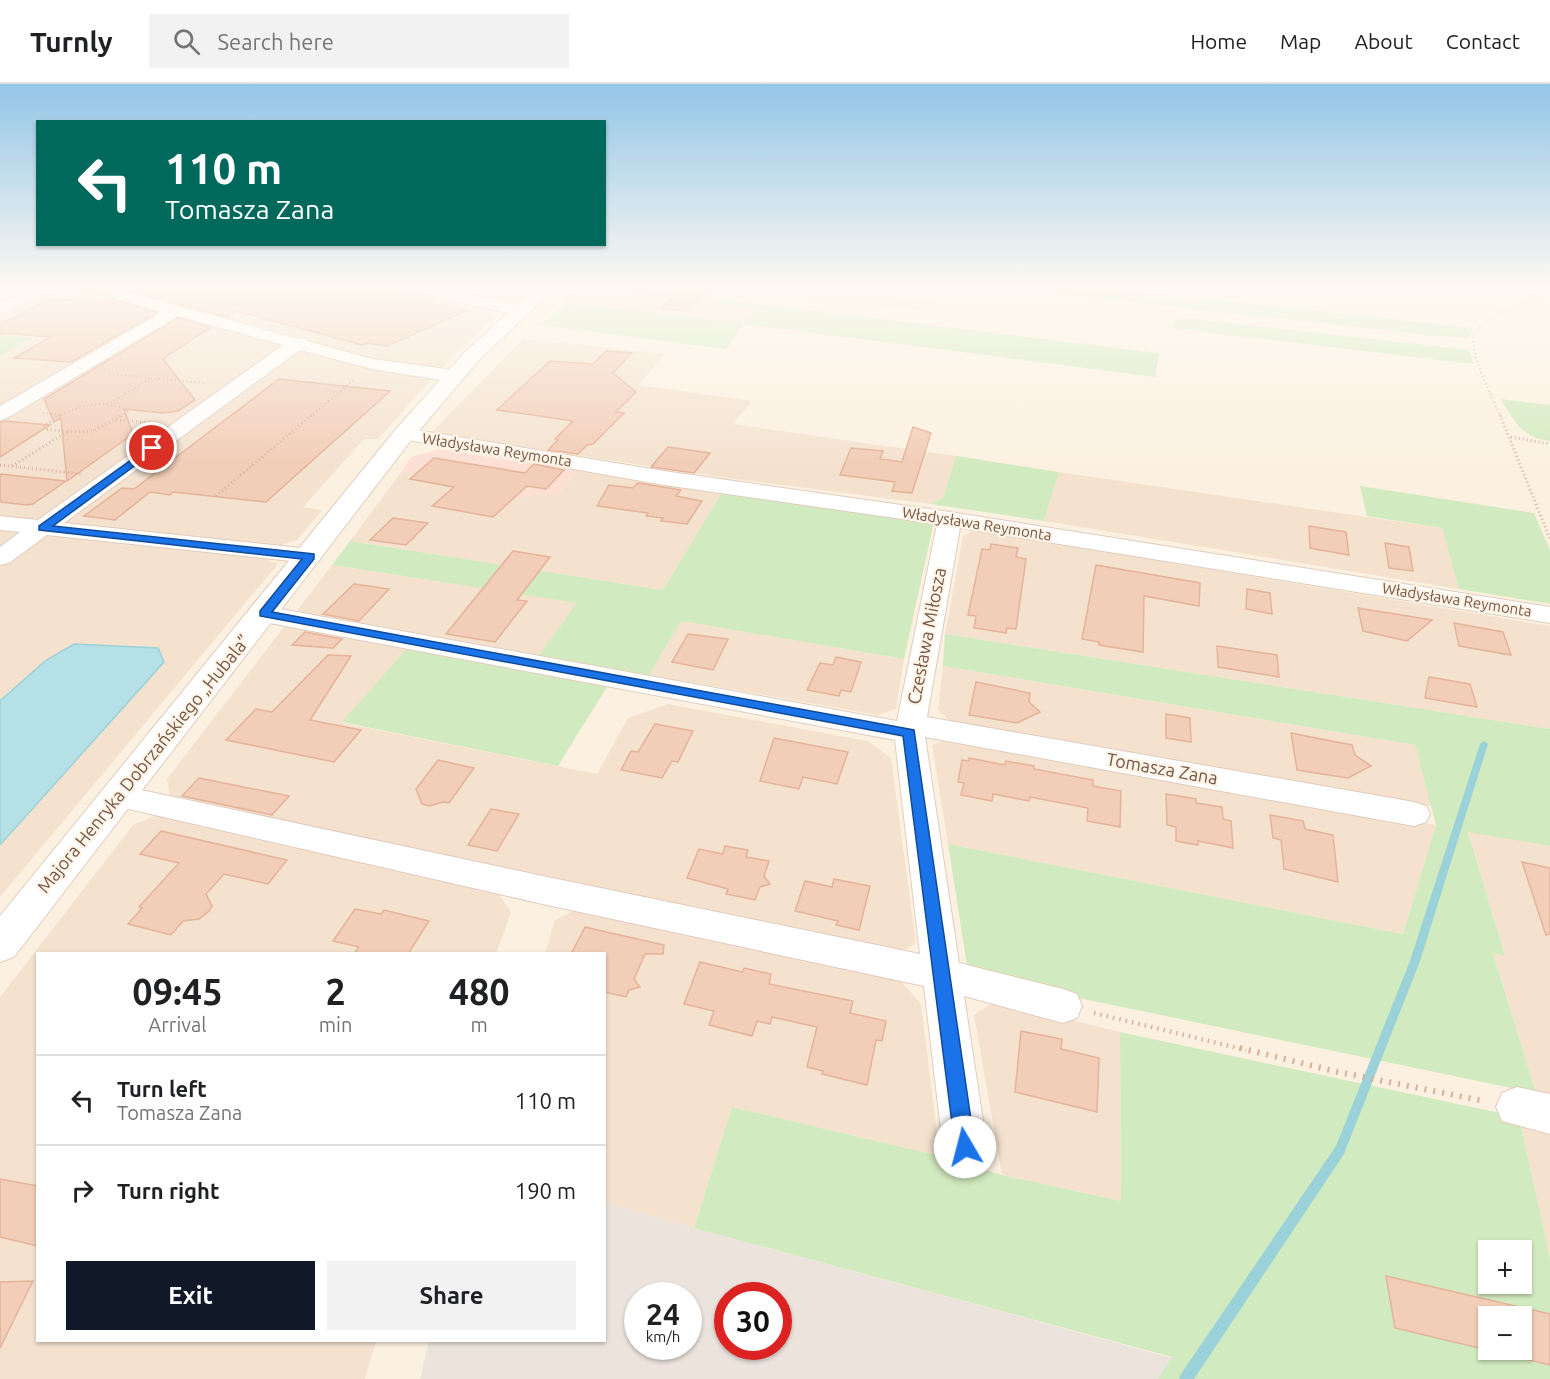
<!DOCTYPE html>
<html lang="en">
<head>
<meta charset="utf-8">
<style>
  :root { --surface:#fff; --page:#f2f2f2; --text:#202124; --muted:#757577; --line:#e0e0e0; --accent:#111827 }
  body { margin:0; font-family:Ubuntu,sans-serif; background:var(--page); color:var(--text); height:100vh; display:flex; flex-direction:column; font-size:22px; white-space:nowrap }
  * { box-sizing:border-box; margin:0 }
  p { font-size:20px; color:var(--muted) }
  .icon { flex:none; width:33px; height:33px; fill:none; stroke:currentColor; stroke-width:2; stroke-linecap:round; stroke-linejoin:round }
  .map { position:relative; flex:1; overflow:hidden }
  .side { position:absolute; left:36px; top:868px; width:570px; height:390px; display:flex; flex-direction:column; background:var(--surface); border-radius:0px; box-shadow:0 2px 4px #0004 }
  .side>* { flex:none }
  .banner { position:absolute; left:36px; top:36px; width:570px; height:126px; border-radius:0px; box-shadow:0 2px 4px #0004; background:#00695c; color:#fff; overflow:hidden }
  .buttons { position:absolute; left:1478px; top:1156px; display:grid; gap:12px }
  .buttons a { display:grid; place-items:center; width:54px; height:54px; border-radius:0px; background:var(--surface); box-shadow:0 2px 4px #0004; font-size:30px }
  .speed { position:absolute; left:624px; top:1198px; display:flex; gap:12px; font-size:30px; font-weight:700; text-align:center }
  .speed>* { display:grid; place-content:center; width:78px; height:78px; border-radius:50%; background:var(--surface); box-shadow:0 2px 4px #0004; line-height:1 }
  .speed small { font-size:15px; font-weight:400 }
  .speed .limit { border:9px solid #d22; background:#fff; color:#111 }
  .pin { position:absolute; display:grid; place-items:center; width:51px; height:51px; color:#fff; margin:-26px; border:3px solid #fff; border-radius:50%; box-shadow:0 2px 6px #0007 }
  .me { position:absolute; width:66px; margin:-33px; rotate:352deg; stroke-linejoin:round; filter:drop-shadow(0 0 4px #0008) }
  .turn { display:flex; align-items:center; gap:21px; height:126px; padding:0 30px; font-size:27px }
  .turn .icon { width:78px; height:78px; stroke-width:2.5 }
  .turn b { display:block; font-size:42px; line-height:51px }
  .eta { display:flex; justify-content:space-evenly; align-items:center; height:102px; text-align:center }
  .eta b { font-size:36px; font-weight:600; line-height:42px }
  .button { display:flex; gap:12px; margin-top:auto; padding:12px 30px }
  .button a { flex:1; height:69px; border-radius:0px; background:var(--accent); color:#fff; font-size:24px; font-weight:600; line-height:69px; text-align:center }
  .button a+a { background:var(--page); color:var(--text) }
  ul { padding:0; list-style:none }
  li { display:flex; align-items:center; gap:18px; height:90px; padding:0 30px; border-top:2px solid var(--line) }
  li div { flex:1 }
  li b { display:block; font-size:22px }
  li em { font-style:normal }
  header { display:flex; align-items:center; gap:36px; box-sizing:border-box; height:84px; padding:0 30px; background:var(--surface); border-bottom:2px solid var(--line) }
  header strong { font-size:28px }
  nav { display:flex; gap:33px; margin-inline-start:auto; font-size:21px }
  .search { width:420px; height:54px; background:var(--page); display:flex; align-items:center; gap:15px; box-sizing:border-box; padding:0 21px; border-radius:0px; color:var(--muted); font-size:22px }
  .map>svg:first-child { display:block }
  .residential { fill:#f4e2cf }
  .commercial { fill:#fddfd4 }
  .industrial { fill:#ebe3dc; fill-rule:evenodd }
  .green { fill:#d2eabf; fill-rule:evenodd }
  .water { fill:#b5e1e6; stroke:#9bd1d8; stroke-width:1.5 }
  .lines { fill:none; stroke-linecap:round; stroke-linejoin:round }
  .stream { fill:#9bd1d8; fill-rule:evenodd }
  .building { fill:#f2cdb8; stroke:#e5b398; stroke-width:1.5; fill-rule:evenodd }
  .minor-casing { stroke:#e1ccbd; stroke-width:2 }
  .tertiary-casing { stroke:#e1ccbd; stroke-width:2 }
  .path-far3 { stroke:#d7b09c; stroke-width:2; stroke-dasharray:1 3; stroke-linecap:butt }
  .path-far2 { stroke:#d7b09c; stroke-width:3; stroke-dasharray:1 3; stroke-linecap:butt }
  .path-far1 { stroke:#d7b09c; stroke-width:4.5; stroke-dasharray:1.5 5; stroke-linecap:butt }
  .path { stroke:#d7b09c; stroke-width:6; stroke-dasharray:2 7; stroke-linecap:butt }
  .minor { fill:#fff; fill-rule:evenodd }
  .tertiary { fill:#fff; fill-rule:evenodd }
  .route { fill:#1a73e8; stroke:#114b97; stroke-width:1.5 }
  .labels { text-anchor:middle; stroke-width:4.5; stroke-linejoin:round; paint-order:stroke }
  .far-street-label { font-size:15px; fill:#745648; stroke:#fff5e7 }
  .street-label { font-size:18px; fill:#745648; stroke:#fff5e7 }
</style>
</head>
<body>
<header>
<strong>Turnly</strong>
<div class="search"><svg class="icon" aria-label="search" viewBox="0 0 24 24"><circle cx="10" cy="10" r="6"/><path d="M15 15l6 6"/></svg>Search here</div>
<nav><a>Home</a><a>Map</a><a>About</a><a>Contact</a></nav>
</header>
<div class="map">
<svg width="1550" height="1295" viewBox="0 0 1550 1295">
  <rect width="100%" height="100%" fill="#fcf1e1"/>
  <g class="residential">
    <path d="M117,202H386L490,227L495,233L436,290L378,355H364L303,423L322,426L296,457L285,459L268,477L278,480L0,813V272L32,255L0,252V232L59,203L109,214Z"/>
    <path d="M433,202H530L514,214L497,217Z"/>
    <path d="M576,202H578L759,224L744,240L561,218Z"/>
    <path d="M609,202H899L894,212L940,218L934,228L731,205L720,216Z"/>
    <path d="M523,255L666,270L638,301L752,317L733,340L956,372L943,414L931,420L727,394L431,349Z"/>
    <path d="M402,387L417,389L411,395L523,414L535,409L558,412L577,387L721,410L663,506L350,457Z"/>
    <path d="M1059,388L1442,444L1459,505L1044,437Z"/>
    <path d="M976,446L1550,542V645L945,550L963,452Z"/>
    <path d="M332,481L522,510L577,519L539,571L296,528Z"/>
    <path d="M681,537L904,575L896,625L878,631L649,591Z"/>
    <path d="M287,539L410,561L343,639L597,690L628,634L668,620L868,657L891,674L916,859L897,871L170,713L167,695Z"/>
    <path d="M943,582L1415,661L1431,722L950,637L938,626Z"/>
    <path d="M951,653L1436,741L1403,850L948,760L932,661Z"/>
    <path d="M157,731L497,807L511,828L496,870H38V1257H376L365,1295H0V913L133,741Z"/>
    <path d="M1468,747L1550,762V1012L1536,1009L1493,868L1505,872Z"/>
    <path d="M580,824L900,896L921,920L940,1072L732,1023L694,1144L605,1118L604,870H545L555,836Z"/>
    <path d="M995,917L1120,948L1121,1117L1002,1091L974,931Z"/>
    <path d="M1519,1033L1550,1041V1174Z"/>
  </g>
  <path class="commercial" d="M440,365L577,387L558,412L535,409L523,414L410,395L416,389L402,387L411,373Z"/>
  <path class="industrial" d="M605,1118L694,1144L1172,1274L1158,1295H420L429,1257H604ZM638,1212H688V1263H638ZM728,1212H778V1263H728Z"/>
  <g class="green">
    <path d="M60,202H117L109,214L59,203Z"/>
    <path d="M578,202H609L1159,269L1155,293L744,240L726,265L539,241L568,219L743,240L758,224Z"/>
    <path d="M985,202H1084L1473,244L1467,255Z"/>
    <path d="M1176,233L1469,266L1473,280L1172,244Z"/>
    <path d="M0,252L33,254L0,272Z"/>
    <path d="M1500,315L1550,321V357C1520,353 1516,338 1500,315Z"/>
    <path d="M956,372L1059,388L1044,437L931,420L943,414Z"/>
    <path d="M1360,402L1534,429L1550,466V520L1459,505L1442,444L1367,432Z"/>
    <path d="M721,410L934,438L904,575L681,537L649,591L539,571L577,519L332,481L350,457L663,506Z"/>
    <path d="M945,550L1550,645V762L1468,748L1505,872L1493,869L1536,1009L1069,912L968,888L948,760L1403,850L1436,741L1415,661L943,582Z"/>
    <path d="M410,561L610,598L558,682L342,638Z"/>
    <path d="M1120,948L1519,1033L1550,1174V1295H1158L1172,1273L694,1144L732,1023L940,1072L1002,1091L1121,1117ZM1488,1167H1521V1200H1488ZM1488,1233H1521V1266H1488Z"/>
  </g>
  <path class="water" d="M74,560L158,564L164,578L0,761V617L45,577Z"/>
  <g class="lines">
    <path class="stream" d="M1484,657L1488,660L1420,877L1344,1070L1194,1295H1179L1181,1290L1336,1062L1410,877L1480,660Z"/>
  </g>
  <g class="building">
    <path d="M151,202H401L404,207L433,214L425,218L466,227L387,262L367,259L362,261L236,227L227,233L134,208Z"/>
    <path d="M683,202H712L687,227L662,224Z"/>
    <path d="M52,214L102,219L112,215L156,229L71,278L14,274L51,253L0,249V240Z"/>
    <path d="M178,234L211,243L163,275L195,316L178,327L162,329L124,325L133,350L67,397L61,334L54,338L44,315Z"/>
    <path d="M606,267L632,269L613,289L636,308L616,328L624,329L593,360L587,361L578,370L548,366L558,356L555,355L573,337L497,326L550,277L593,280Z"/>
    <path d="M279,295L390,307L266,418L173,408L170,411L150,408L115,436L84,432L122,404L134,405Z"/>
    <path d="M5,337L50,341L0,373V338Z"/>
    <path d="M913,343L931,349L912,409L892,407L895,398L840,391L851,364L883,367L880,375L902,378Z"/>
    <path d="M668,363L710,369L694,389L651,383Z"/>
    <path d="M434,374L525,389L534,380L564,386L546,405L527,402L493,433L432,422L454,403L410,395Z"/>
    <path d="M0,390L66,397L33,420L27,421L0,418Z"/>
    <path d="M638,399L681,406L676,412L702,417L687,440L661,437L663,434L646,432L648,429L597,422L609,401L633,404Z"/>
    <path d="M393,434L428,439L406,461L370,456Z"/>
    <path d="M1309,442L1346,448L1349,471L1310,464Z"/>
    <path d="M1385,459L1409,463L1413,487L1389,484Z"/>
    <path d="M991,460L1018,464L1016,473L1026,475L1016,545L1007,544L1006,549L974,544L976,532L968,531L982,465L990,466Z"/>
    <path d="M513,467L550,473L517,516L527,517L495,558L446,550Z"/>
    <path d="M1096,481L1200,499L1199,522L1144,512L1143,568L1099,561V558L1082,555Z"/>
    <path d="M354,500L389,505L359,537L323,530Z"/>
    <path d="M1247,505L1270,509L1272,530L1246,525Z"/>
    <path d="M1358,524L1432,536L1407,557L1363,547Z"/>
    <path d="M1454,539L1503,548L1511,571L1459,562Z"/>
    <path d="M305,548L342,555L333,564L292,561Z"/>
    <path d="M688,550L728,555L713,586L672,578Z"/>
    <path d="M1217,562L1277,571L1279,593L1218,583Z"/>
    <path d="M328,571L351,572L310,636L361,646L334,678L226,656L256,625L272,628Z"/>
    <path d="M836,573L861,578L851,608L841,606L839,612L807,606L820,579L833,581Z"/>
    <path d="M1429,593L1470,600L1477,623L1425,614Z"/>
    <path d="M976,598L1030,609L1029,618L1040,628L1017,639L969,631Z"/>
    <path d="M1166,630L1190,634L1191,658L1166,654Z"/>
    <path d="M655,640L693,647L678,678L672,677L662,694L621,686L631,667L638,668Z"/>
    <path d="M1291,649L1352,661L1355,671L1371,682L1348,694L1297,686Z"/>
    <path d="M774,654L848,668L837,700L803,693L799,705L760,697Z"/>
    <path d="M969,674L1005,681L1006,677L1034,682V685L1093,696V702L1121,707L1120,743L1087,737L1088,724L1030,713L1029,717L993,710L992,717L961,711L964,699L958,698L962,676L969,677Z"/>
    <path d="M438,676L474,684L449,719L443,718L430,722L422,720L416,705Z"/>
    <path d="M199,694L289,712L272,731L182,712Z"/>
    <path d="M1166,710L1196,715V719L1222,723L1223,735L1231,737L1233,764L1198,757V761L1176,757V743L1167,741Z"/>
    <path d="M491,725L519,730L497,767L468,761Z"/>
    <path d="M1270,731L1303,737L1305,745L1333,751L1338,798L1284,785L1281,756L1273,754Z"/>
    <path d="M161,747L287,776L268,800L224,790L206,810L212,822L208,828L199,835L183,837L171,851L128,840L142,824L139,823L179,779L140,770Z"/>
    <path d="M725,762L748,766L746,773L769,777L764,792L770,800L760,803L755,816L726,810L728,805L687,794L699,765L723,770Z"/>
    <path d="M1522,778L1550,784V850L1546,851Z"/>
    <path d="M834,795L870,802L859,846L836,841L838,837L795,827L805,797L832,803Z"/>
    <path d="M355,825L381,830L384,826L429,837L408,870H354L359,863L333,857Z"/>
    <path d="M585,843L664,861L663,870H645L634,895L640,903L629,906L626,913L604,908V870H571Z"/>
    <path d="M700,878L742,888L744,884L771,890L769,900L853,917L850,929L886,937L882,957L876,956L867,1001L822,990L823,987L807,983L817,943L772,933L770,940L757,937L752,952L709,941L714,927L684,920Z"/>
    <path d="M1021,947L1062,955L1061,965L1099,974L1097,1028L1015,1008Z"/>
    <path d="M0,1095L38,1102V1162L0,1153Z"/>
    <path d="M1386,1192L1550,1230V1281L1395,1244ZM1488,1233H1521V1266H1488Z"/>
    <path d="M33,1197L0,1264V1198Z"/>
  </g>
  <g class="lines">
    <g class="minor-casing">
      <g id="minor">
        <path d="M34,202H55L53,205L0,230V219Z"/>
        <path d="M403,202H432L525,223L527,227L519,232L405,205Z"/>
        <path d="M120,206L295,254H305L307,257L373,275L453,286L460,288L462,292L460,296L453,298L372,285L300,266L64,439L310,465L319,467L322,472L319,477L310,479L47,451L9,479L0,481V463L20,448L0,446V432L38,436L283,261L178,232L7,334L0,336V322L162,228L114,214L112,211Z"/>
        <path d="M404,344L664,387L950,428L1550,523V539L960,444L927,633L1414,718L1426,722L1430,730L1426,738L1414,742L925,653L959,879L1063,905L1077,910L1082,922L1077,934L1063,939L964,912L987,1063L980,1078L965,1084L950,1078L943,1063L924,902L538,819L107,720L102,712L107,704L118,701L538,791L920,870L895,656L264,538L255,536L251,530L255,524L264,522L897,637L937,440L664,401L397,354L394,350L397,346Z"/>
        <path d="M1517,1003L1550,1010V1050L1502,1037L1496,1023L1502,1009Z"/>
      </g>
    </g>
    <g class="tertiary-casing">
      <path id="tertiary" d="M537,202H557L479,276L412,355L14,873L0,878V832L396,345L465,268Z"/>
    </g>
    <g class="path-far3">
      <path d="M1448,202L1550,213"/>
      <path d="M109,290L151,294L109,320"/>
      <path d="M151,294L207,299"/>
      <path d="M43,329L61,331L58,333"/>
      <path d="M61,331C84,319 106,316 129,327L120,333"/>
      <path d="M310,333L355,295"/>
      <path d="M1501,333C1494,316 1469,270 1474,253C1478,236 1525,217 1541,212"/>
    </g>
    <g class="path-far2">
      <path d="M1500,331L1550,455"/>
      <path d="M116,336L150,339"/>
      <path d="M67,348L93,347L122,331"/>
      <path d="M1511,353L1550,360"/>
      <path d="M0,381L81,390"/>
      <path d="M12,382L67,348L47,345L44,342L60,331"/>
      <path d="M216,412L312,331"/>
    </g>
    <path class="path-far1" d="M1094,929L1246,966"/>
    <path class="path" d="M1240,964L1338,988L1484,1017"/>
    <use href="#minor" class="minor"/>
    <use href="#tertiary" class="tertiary"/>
  </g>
  <linearGradient id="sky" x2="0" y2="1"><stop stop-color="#93c6e7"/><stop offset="0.53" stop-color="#fef9f2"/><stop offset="1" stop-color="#fef9f2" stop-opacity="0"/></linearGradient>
  <rect width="1550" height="383" fill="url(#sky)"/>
  <path class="route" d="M152,361L157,364L156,366L53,442L314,470V475L272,528L914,646L975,1063L972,1069L965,1072L958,1069L955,1063L903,652L260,532V527L302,475L39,446V442Z"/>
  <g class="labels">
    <g class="far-street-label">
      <text transform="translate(497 366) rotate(9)" y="5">Władysława Reymonta</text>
      <text transform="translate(977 440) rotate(9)" y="5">Władysława Reymonta</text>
      <text transform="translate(1457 516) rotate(9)" y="5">Władysława Reymonta</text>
    </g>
    <g class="street-label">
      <text transform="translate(927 552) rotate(-79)" y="6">Czesława Miłosza</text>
      <text transform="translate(144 680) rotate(-51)" y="6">Majora Henryka Dobrzańskiego „Hubala”</text>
      <text transform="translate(1162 685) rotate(10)" y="6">Tomasza Zana</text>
    </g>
  </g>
</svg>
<div class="buttons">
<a>+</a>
<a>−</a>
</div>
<div class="speed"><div>24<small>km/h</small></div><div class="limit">30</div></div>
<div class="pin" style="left:152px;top:364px;background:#d93025"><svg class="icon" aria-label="arrive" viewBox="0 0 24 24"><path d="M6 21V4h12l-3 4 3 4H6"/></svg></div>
<svg class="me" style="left:965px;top:1063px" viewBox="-20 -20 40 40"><circle r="19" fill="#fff"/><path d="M0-13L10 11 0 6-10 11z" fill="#1a73e8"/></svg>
<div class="banner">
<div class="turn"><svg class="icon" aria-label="left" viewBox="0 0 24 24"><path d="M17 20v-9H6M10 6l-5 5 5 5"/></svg><div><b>110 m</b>Tomasza Zana</div></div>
</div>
<section class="side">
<div class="eta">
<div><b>09:45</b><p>Arrival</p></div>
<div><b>2</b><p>min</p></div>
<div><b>480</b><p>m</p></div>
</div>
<ul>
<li><svg class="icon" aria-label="left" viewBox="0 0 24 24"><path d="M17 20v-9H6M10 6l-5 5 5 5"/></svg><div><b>Turn left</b><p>Tomasza Zana</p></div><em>110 m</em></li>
<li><svg class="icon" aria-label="right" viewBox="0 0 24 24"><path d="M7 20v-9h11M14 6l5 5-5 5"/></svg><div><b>Turn right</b></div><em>190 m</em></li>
</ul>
<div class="button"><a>Exit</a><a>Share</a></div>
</section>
</div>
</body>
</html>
